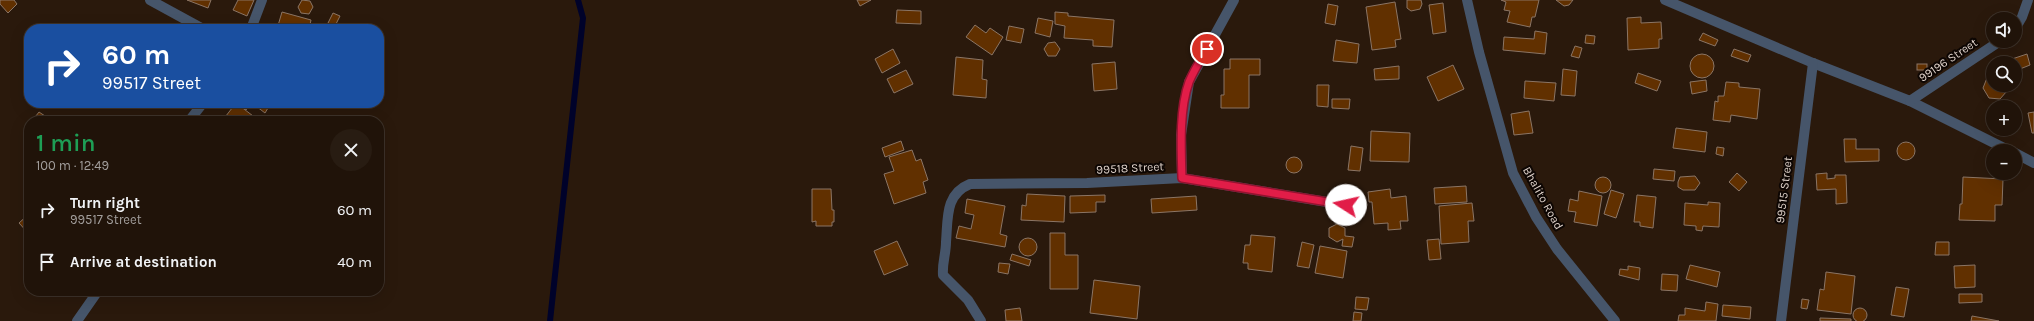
<!DOCTYPE html>
<html lang="en">
<head>
<meta charset="utf-8">
<style>
  :root { --surface:#201309; --page:#281c12; --text:#f1f3f6; --muted:#a29e9c; --line:#3d322a }
  body { margin:0; font-family:Karla,sans-serif; background:var(--page); color:var(--text); height:100vh; display:flex; flex-direction:column; font-size:15px; white-space:nowrap }
  * { box-sizing:border-box; margin:0 }
  p { font-size:13px; color:var(--muted) }
  .icon { flex:none; width:22px; height:22px; fill:none; stroke:currentColor; stroke-width:2; stroke-linecap:round; stroke-linejoin:round }
  .map { position:relative; flex:1; overflow:hidden }
  .side { position:absolute; left:24px; top:116px; width:360px; height:180px; display:flex; flex-direction:column; background:var(--surface); border-radius:16px; box-shadow:0 4px 16px #0002,0 0 0 1px var(--line) }
  .side>* { flex:none }
  .banner { position:absolute; left:24px; top:24px; width:360px; height:84px; border-radius:16px; box-shadow:0 4px 16px #0002,0 0 0 1px var(--line); background:#1a4fa0; color:#fff; overflow:hidden }
  .controls { position:absolute; left:1986px; top:12px; display:grid; gap:8px }
  .controls a { display:grid; place-items:center; width:36px; height:36px; border-radius:50%; background:var(--surface); box-shadow:0 4px 16px #0002,0 0 0 1px var(--line); font-size:20px }
  .pin { position:absolute; display:grid; place-items:center; width:34px; height:34px; color:#fff; margin:-17px; border:2px solid #fff; border-radius:50%; box-shadow:0 1px 4px #0007 }
  .me { position:absolute; width:44px; margin:-22px; rotate:280deg; stroke-linejoin:round; filter:drop-shadow(0 0 3px #0008) }
  .turn { display:flex; align-items:center; gap:14px; height:84px; padding:0 12px; font-size:18px }
  .turn .icon { width:52px; height:52px; stroke-width:2.5 }
  .turn b { display:block; font-size:28px; line-height:34px }
  .round { display:grid; place-items:center; flex:none; width:42px; height:42px; border-radius:21px; background:var(--page) }
  .overview { display:flex; align-items:center; justify-content:space-between; height:68px; padding:0 12px }
  h1 { font-size:24px; font-weight:600; line-height:30px; color:#1e9e55 }
  ul { padding:0; list-style:none }
  li { display:flex; align-items:center; gap:12px; height:52px; padding:0 12px }
  li div { flex:1 }
  li b { display:block; font-size:15px }
  li em { font-style:normal }
  .map>svg:first-child { display:block }
  .lines { fill:none; stroke-linecap:round; stroke-linejoin:round }
  .stream { stroke:#00022a; stroke-width:6 }
  .building { fill:#613000; stroke:#8b7565 }
  .minor { stroke:#46556a; stroke-width:10 }
  .route-casing { stroke:#92132f; stroke-width:10 }
  .route { stroke:#e11d48; stroke-width:7 }
  .labels { text-anchor:middle; stroke-width:4; stroke-linejoin:round; paint-order:stroke }
  .street-label { font-size:12px; fill:#ded1c9; stroke:#0d0603 }
</style>
</head>
<body>
<div class="map">
<svg width="2034" height="321" viewBox="0 0 2034 321">
  <rect width="100%" height="100%" fill="#2a190c"/>
  <g class="lines">
    <path class="stream" d="M550,321L583,18L578,0"/>
  </g>
  <g class="building">
    <path d="M0,0H14L17,4L8,13L0,4Z"/>
    <path d="M187,0H211L208,8Z"/>
    <path d="M238,0H254L247,16L233,10Z"/>
    <path d="M302,0L310,1L313,7L309,14L301,13L298,7Z"/>
    <path d="M857,0H871L860,6Z"/>
    <path d="M1407,0H1421L1422,4L1420,9L1411,11L1407,8Z"/>
    <path d="M1539,0L1535,17H1532L1530,27L1507,22L1510,11L1504,10L1506,2L1501,0Z"/>
    <path d="M1573,0L1569,5L1564,6L1556,0Z"/>
    <path d="M1395,2L1401,39L1395,40L1396,47L1372,50L1366,7Z"/>
    <path d="M1443,3L1446,32L1433,34L1429,5Z"/>
    <path d="M1328,4L1338,6L1335,25L1325,23Z"/>
    <path d="M897,10L921,11V24L896,23Z"/>
    <path d="M282,12L311,20L309,29H277Z"/>
    <path d="M1055,12L1068,13V16L1114,20L1112,47L1093,46V40L1064,38L1065,26L1055,24Z"/>
    <path d="M333,13L340,16L335,26L328,23Z"/>
    <path d="M1641,17V23L1661,22L1662,39H1659V48L1628,50L1627,18Z"/>
    <path d="M1038,18L1053,21L1050,37L1035,33Z"/>
    <path d="M975,25L986,33L990,28L1003,37L992,55L966,37Z"/>
    <path d="M1009,26L1024,29L1021,43L1006,40Z"/>
    <path d="M1535,31L1547,33L1545,54L1503,50L1504,37L1534,39Z"/>
    <path d="M1703,33L1718,40L1715,46L1699,40Z"/>
    <path d="M1586,35L1595,36L1594,44L1585,43Z"/>
    <path d="M1336,40L1359,44L1357,63L1333,61Z"/>
    <path d="M1055,42L1060,49L1056,56H1048L1044,49L1048,43Z"/>
    <path d="M1575,46L1582,48L1579,58L1571,56Z"/>
    <path d="M893,49L900,63L882,73L875,59Z"/>
    <path d="M1734,49L1751,55L1748,62L1731,56Z"/>
    <circle cx="1702" cy="66" r="12"/>
    <path d="M2027,54L2030,65L2015,71V63H2000Z"/>
    <path d="M956,57L983,60L982,79L987,80L986,98L953,95Z"/>
    <path d="M1230,59H1260V75H1249V108H1221V95H1224V69H1230Z"/>
    <path d="M1115,62L1117,89L1094,91L1092,64Z"/>
    <rect x="1917" y="64" width="10" height="6"/>
    <path d="M1453,65L1464,89L1438,101L1427,77Z"/>
    <path d="M1399,66V79L1375,80L1374,69Z"/>
    <path d="M1563,69L1577,71L1575,96L1561,95Z"/>
    <path d="M906,70L913,84L894,93L887,79Z"/>
    <path d="M1638,73L1661,81L1657,91L1635,83Z"/>
    <path d="M1991,75H1993V85H2008L2007,91L2000,99L1989,98L1983,88L1987,78Z"/>
    <path d="M1706,80L1707,91L1692,94L1690,82Z"/>
    <path d="M1525,81L1556,83L1554,101L1524,98Z"/>
    <path d="M1726,82L1739,83V87L1760,89L1757,119L1731,115L1730,122L1713,120L1715,101L1718,102V96H1724Z"/>
    <path d="M1317,85H1329L1328,107L1317,106Z"/>
    <path d="M1332,99H1350L1349,109L1332,108Z"/>
    <path d="M236,103L257,119L256,121H222Z"/>
    <path d="M237,103H251L246,110Z"/>
    <path d="M252,103H271L265,113Z"/>
    <path d="M1529,111L1533,133L1514,135L1511,114Z"/>
    <path d="M39,112L51,120L50,121H32Z"/>
    <path d="M2034,112V133H2032L2028,113Z"/>
    <path d="M1676,128L1707,132L1705,152L1673,148Z"/>
    <path d="M1371,131L1410,133L1409,162L1370,161Z"/>
    <path d="M1844,139H1856V149H1879V161L1845,162Z"/>
    <path d="M901,141L904,150L885,157L882,148Z"/>
    <circle cx="1906" cy="151" r="9"/>
    <path d="M1351,146L1363,148L1360,171L1348,170Z"/>
    <path d="M1717,147L1724,148L1723,156L1716,154Z"/>
    <path d="M912,150L916,161L921,159L928,180L923,182L926,193L894,204L884,174L894,171L889,157Z"/>
    <circle cx="1294" cy="165" r="8"/>
    <path d="M1654,169L1675,171L1674,181L1653,179Z"/>
    <path d="M1737,173L1747,182L1739,191L1729,182Z"/>
    <path d="M1827,173V179L1835,178V175H1846L1847,203L1836,204V189L1817,190L1816,174Z"/>
    <path d="M1695,176L1700,183L1695,190H1683L1678,187V182L1680,177Z"/>
    <circle cx="1603" cy="185" r="8"/>
    <path d="M1963,177L2003,179L2002,205H1995V221L1959,220L1960,204H1962Z"/>
    <path d="M1466,186L1467,202L1435,204L1434,188Z"/>
    <path d="M812,189H831L832,210H834V222H832V226H816V221L812,222Z"/>
    <path d="M1390,189L1391,198L1406,196L1408,221H1400L1401,229L1388,230V223L1374,224L1372,202H1369L1368,192Z"/>
    <path d="M1611,190L1624,194L1616,218L1604,214Z"/>
    <path d="M1579,191L1602,196L1597,226L1574,222L1576,212L1568,211L1570,199L1578,201Z"/>
    <path d="M1027,194L1065,196L1064,222L1021,220L1022,205L1026,206Z"/>
    <path d="M1105,195V202H1096V212L1070,213V196Z"/>
    <path d="M1637,195L1656,197L1653,228L1640,226V222H1634Z"/>
    <path d="M1196,196L1197,210L1152,213L1151,199Z"/>
    <path d="M967,199L1005,206L1000,234L1007,236L1005,247L956,238L959,226L971,229L974,215L965,213Z"/>
    <path d="M1708,202L1720,203L1719,227L1703,226L1702,231L1696,230V226L1684,225L1685,203L1708,205Z"/>
    <path d="M1472,203L1474,221H1468L1469,242L1441,244L1439,206Z"/>
    <path d="M29,214V234L19,223Z"/>
    <path d="M1337,224L1345,228V236L1354,237L1352,247L1342,246L1343,239L1337,242L1329,237V228Z"/>
    <path d="M1050,233H1065V255H1078V289H1050Z"/>
    <path d="M1251,235L1275,237L1272,272L1248,269V263H1243L1245,245H1250Z"/>
    <circle cx="1028" cy="247" r="9"/>
    <path d="M1439,239L1441,259L1429,260L1427,240Z"/>
    <path d="M897,241L908,265L884,275L874,251Z"/>
    <path d="M1302,242L1314,245L1309,268L1297,266Z"/>
    <path d="M1936,242H1949V255H1935Z"/>
    <path d="M1320,246L1347,251L1343,278L1315,273Z"/>
    <path d="M1012,254L1031,260L1029,266L1010,260Z"/>
    <path d="M999,263L1010,264L1008,274L998,272Z"/>
    <path d="M1690,265L1720,272L1717,287L1686,279Z"/>
    <path d="M1975,265V287L1955,288L1954,266Z"/>
    <path d="M1628,266L1640,268L1639,280L1619,275L1620,269L1628,270Z"/>
    <path d="M1826,272L1855,276L1851,314L1817,310L1820,289L1824,290Z"/>
    <path d="M1662,274L1678,275L1677,291L1661,290Z"/>
    <path d="M1094,280L1140,286L1137,319L1090,313Z"/>
    <path d="M1896,287L1909,289L1904,317L1891,315Z"/>
    <path d="M1959,294H1982V302L1959,303Z"/>
    <path d="M1356,297L1369,298L1367,310L1355,309Z"/>
    <path d="M1802,299L1809,300L1807,309L1801,308Z"/>
    <path d="M1706,302L1718,304L1716,321H1678L1679,315H1685V308L1705,311Z"/>
    <path d="M1723,305L1751,307L1750,319L1722,316Z"/>
    <path d="M1020,308L1022,321H1006L1005,310Z"/>
    <circle cx="1860" cy="315" r="7"/>
    <path d="M1354,312L1362,313L1361,321H1353Z"/>
    <path d="M1972,316L1999,321H1971Z"/>
    <path d="M1820,318L1851,319V321H1820Z"/>
  </g>
  <g class="lines">
    <g class="minor">
      <path d="M150,0L203,29"/>
      <path d="M1467,0L1479,52L1513,173L1536,217L1557,249L1615,321"/>
      <path d="M1665,0L1813,63L1910,101L2010,151"/>
      <path d="M251,29L262,0"/>
      <path d="M2015,29L2022,17L2028,0"/>
      <path d="M1910,101L2000,41"/>
      <path d="M189,121L203,103"/>
      <path d="M2015,153L2034,163"/>
      <path d="M1182,178L1181,135L1189,82L1234,0"/>
      <path d="M77,321L98,291"/>
      <path d="M981,321L968,300L943,275C942,263 946,254 946,242C948,218 945,194 970,184L1087,183L1182,178L1345,205"/>
      <path d="M1781,321L1813,63"/>
    </g>
  </g>
  <g class="lines">
    <g class="route-casing">
      <path id="route" d="M1207,49C1201,59 1194,70 1189,82C1179,110 1181,148 1182,178L1346,205"/>
    </g>
    <use href="#route" class="route"/>
  </g>
  <g class="labels">
    <g class="street-label">
      <text transform="translate(1948 60) rotate(-34)" y="4">99196 Street</text>
      <text transform="translate(1130 168) rotate(-3)" y="4">99518 Street</text>
      <text transform="translate(1784 190) rotate(-83)" y="4">99515 Street</text>
      <text transform="translate(1543 198) rotate(61)" y="4">Bhalito Road</text>
    </g>
  </g>
</svg>
<div class="controls">
<a><svg class="icon" aria-label="sound" viewBox="0 0 24 24"><path d="M4 9h4l5-4v14l-5-4H4zM17 9q2 3 0 6"/></svg></a>
<a><svg class="icon" aria-label="search" viewBox="0 0 24 24"><circle cx="10" cy="10" r="6"/><path d="M15 15l6 6"/></svg></a>
<a>+</a>
<a>−</a>
</div>
<div class="pin" style="left:1207px;top:49px;background:#d93025"><svg class="icon" aria-label="arrive" viewBox="0 0 24 24"><path d="M6 21V4h12l-3 4 3 4H6"/></svg></div>
<svg class="me" style="left:1346px;top:205px" viewBox="-20 -20 40 40"><circle r="19" fill="#fff"/><path d="M0-13L10 11 0 6-10 11z" fill="#e11d48"/></svg>
<div class="banner">
<div class="turn"><svg class="icon" aria-label="right" viewBox="0 0 24 24"><path d="M7 20v-9h11M14 6l5 5-5 5"/></svg><div><b>60 m</b>99517 Street</div></div>
</div>
<section class="side">
<div class="overview"><div><h1>1 min</h1><p>100 m · 12:49</p></div><a class="round"><svg class="icon" aria-label="close" viewBox="0 0 24 24"><path d="M6 6l12 12M18 6L6 18"/></svg></a></div>
<ul>
<li><svg class="icon" aria-label="right" viewBox="0 0 24 24"><path d="M7 20v-9h11M14 6l5 5-5 5"/></svg><div><b>Turn right</b><p>99517 Street</p></div><em>60 m</em></li>
<li><svg class="icon" aria-label="arrive" viewBox="0 0 24 24"><path d="M6 21V4h12l-3 4 3 4H6"/></svg><div><b>Arrive at destination</b></div><em>40 m</em></li>
</ul>
</section>
</div>
</body>
</html>
